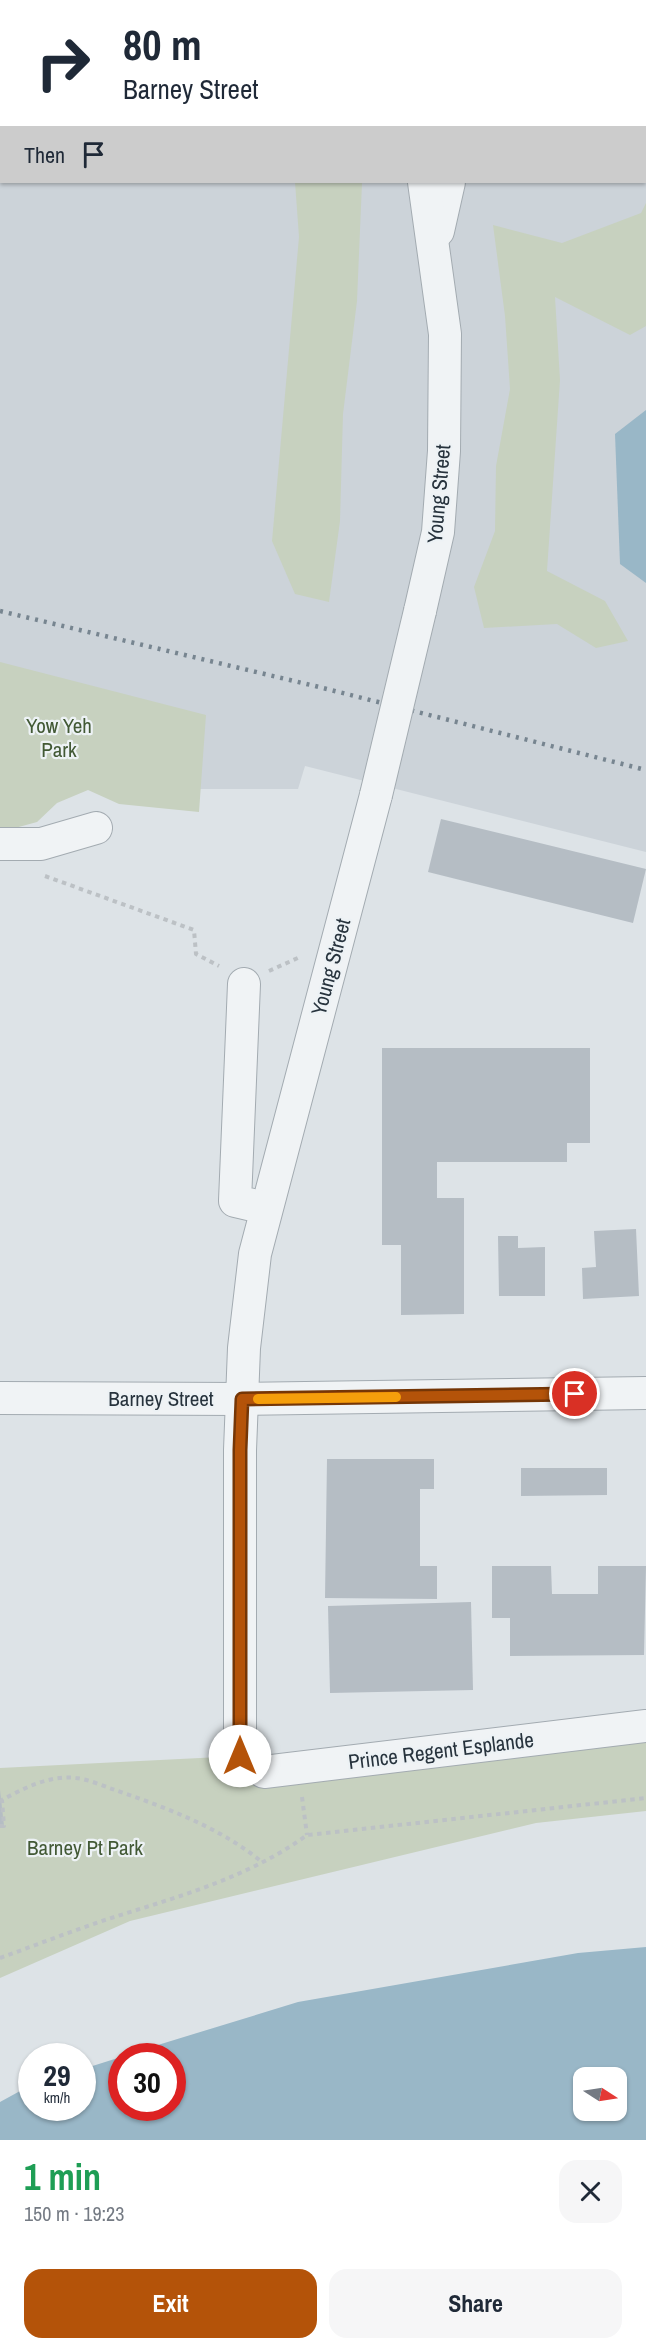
<!DOCTYPE html>
<html lang="en">
<head>
<meta charset="utf-8">
<style>
  :root { --surface:#fff; --page:#f6f6f7; --text:#1f2937; --muted:#747a83; --accent:#b45309 }
  body { margin:0; font-family:"Archivo Narrow",sans-serif; background:var(--page); color:var(--text); height:100vh; display:flex; flex-direction:column; font-size:22px; white-space:nowrap }
  * { box-sizing:border-box; margin:0 }
  p { font-size:20px; color:var(--muted) }
  .icon { flex:none; width:33px; height:33px; fill:none; stroke:currentColor; stroke-width:2; stroke-linecap:round; stroke-linejoin:round }
  .map { position:relative; height:2140px; overflow:hidden }
  .sheet { display:flex; flex-direction:column; background:var(--surface); flex:1 }
  .sheet>* { flex:none }
  .hud { position:absolute; left:0px; top:0px; width:646px; height:183px; box-shadow:0 2px 4px #0004; background:#fff; color:var(--text); overflow:hidden }
  .needle { width:39px; rotate:102deg }
  .tools { position:absolute; left:573px; top:2067px; display:grid; gap:12px }
  .tools a { display:grid; place-items:center; width:54px; height:54px; border-radius:12px; background:var(--surface); box-shadow:0 2px 4px #0004; font-size:30px }
  .speed { position:absolute; left:18px; top:2043px; display:flex; gap:12px; font-size:30px; font-weight:700; text-align:center }
  .speed>* { display:grid; place-content:center; width:78px; height:78px; border-radius:50%; background:var(--surface); box-shadow:0 2px 4px #0004; line-height:1 }
  .speed small { font-size:15px; font-weight:400 }
  .speed .limit { border:9px solid #d22; background:#fff; color:#111 }
  .pin { position:absolute; display:grid; place-items:center; width:51px; height:51px; color:#fff; margin:-26px; border:3px solid #fff; border-radius:50%; box-shadow:0 2px 6px #0007 }
  .me { position:absolute; width:66px; margin:-33px; rotate:0deg; stroke-linejoin:round; filter:drop-shadow(0 0 4px #0008) }
  .turn { display:flex; align-items:center; gap:21px; height:126px; padding:0 24px; font-size:27px }
  .turn .icon { width:78px; height:78px; stroke-width:2.5 }
  .turn b { display:block; font-size:42px; line-height:51px }
  .then { display:flex; align-items:center; height:57px; padding:0 24px; background:#0003; gap:12px; font-size:22px }
  .round { display:grid; place-items:center; flex:none; width:63px; height:63px; border-radius:18px; background:var(--page) }
  .summary { display:flex; align-items:center; justify-content:space-between; height:102px; padding:0 24px }
  h1 { font-size:36px; font-weight:800; line-height:45px; color:#1e9e55 }
  .primary-button { display:flex; gap:12px; margin-top:auto; padding:12px 24px }
  .primary-button a { flex:1; height:69px; border-radius:18px; background:var(--accent); color:#fff; font-size:24px; font-weight:800; line-height:69px; text-align:center }
  .primary-button a+a { background:var(--page); color:var(--text) }
  .map>svg:first-child { display:block }
  .built { fill:#ccd3d9; fill-rule:evenodd }
  .green { fill:#c7d1bf }
  .water { fill:#99b7c7; fill-rule:evenodd }
  .building { fill:#b5bdc4 }
  .lines { fill:none; stroke-linecap:round; stroke-linejoin:round }
  .minor-casing { stroke:#a3abb1; stroke-width:34 }
  .path { stroke:#bcc1c5; stroke-width:4; stroke-dasharray:4.5 4.5; stroke-linecap:butt }
  .minor { stroke:#f0f3f5; stroke-width:32 }
  .rail { stroke:#778590; stroke-width:4.5; stroke-dasharray:3 6; stroke-linecap:butt }
  .minor-bridge-casing { stroke:#a3abb1; stroke-width:34; stroke-linecap:butt }
  .minor-bridge { stroke:#f0f3f5; stroke-width:32 }
  .route-casing { stroke:#753606; stroke-width:15 }
  .route { stroke:#b45309; stroke-width:10 }
  .slow { stroke:#f59e0b; stroke-width:10 }
  .labels { text-anchor:middle; stroke-width:4.5; stroke-linejoin:round; paint-order:stroke }
  .street-label { font-size:21px; fill:#27333d; stroke:#edf2f5 }
  .park-label { font-size:21px; fill:#425935; stroke:#edf2f5 }
</style>
</head>
<body>
<div class="map">
<svg width="646" height="2140" viewBox="0 0 646 2140">
  <rect width="100%" height="100%" fill="#dde3e7"/>
  <path class="built" d="M0,0H646V852L305,766L298,789H0ZM2,2H645V182H2Z"/>
  <g class="green">
    <path d="M295,182L362,183L357,301L343,414L340,521L329,602L295,594L272,541L299,237Z"/>
    <path d="M646,203V326L630,335L555,297L560,380L547,571L605,601L628,641L596,648L557,624L484,628L474,587L495,531L496,466L510,389L505,316L493,225L562,243L641,213Z"/>
    <path d="M0,662L206,715L199,812L119,804L88,790L57,803L37,822L15,828H0Z"/>
    <path d="M646,1726V1811L536,1823L130,1921L0,1978V1768L240,1756L264,1772Z"/>
  </g>
  <g class="water">
    <path d="M646,410V583L620,564L615,434Z"/>
    <path d="M646,1947V2140H0V2102L31,2085L32,2108H82L83,2069L121,2057L122,2108H172V2056H122L298,2002L578,1953ZM584,2078H616V2110H584Z"/>
  </g>
  <g class="building">
    <path d="M441,819L646,869L633,923L428,872Z"/>
    <path d="M382,1048H590V1143H567V1162H437V1198H464V1314L401,1315V1245H382Z"/>
    <path d="M636,1229L639,1296L583,1299L582,1268L596,1267L594,1231Z"/>
    <path d="M498,1236H518V1248L545,1247V1296H499Z"/>
    <path d="M327,1459H434V1489H420V1566H437V1599L325,1598Z"/>
    <path d="M521,1468H607V1495L521,1496Z"/>
    <path d="M492,1566H551L552,1594H598V1566H646L644,1655L510,1656V1618H492Z"/>
    <path d="M471,1602L473,1690L330,1693L328,1606Z"/>
    <path d="M0,1790L4,1826H0Z"/>
  </g>
  <g class="lines">
    <g class="minor-casing">
      <g id="minor">
        <path d="M391,0V2"/>
        <path d="M459,0L462,2"/>
        <path d="M645,70L646,71"/>
        <path d="M438,231L449,182"/>
        <path d="M420,611L438,532L444,451L445,334L424,182"/>
        <path d="M376,795L255,1254L244,1348L240,1450V1756L264,1772L646,1726"/>
        <path d="M0,844H41L96,828"/>
        <path d="M244,984L235,1201L266,1208"/>
        <path d="M0,1398L242,1399L646,1393"/>
      </g>
    </g>
    <g class="path">
      <path d="M45,876L194,930L196,954L219,966"/>
      <path d="M269,971L300,957"/>
      <path d="M302,1797L307,1835"/>
      <path d="M0,1826H4L2,1800C24,1788 49,1775 76,1778C88,1779 103,1786 115,1790C167,1808 219,1827 262,1862"/>
      <path d="M0,1958C36,1945 72,1931 108,1919C177,1897 248,1878 307,1835L646,1798"/>
    </g>
    <use href="#minor" class="minor"/>
    <path class="rail" d="M0,611L315,686L646,770"/>
    <g class="minor-bridge-casing">
      <path id="minor-bridge" d="M376,795L420,611"/>
    </g>
    <use href="#minor-bridge" class="minor-bridge"/>
  </g>
  <g class="lines">
    <g class="route-casing">
      <path id="route" d="M240,1756V1450L242,1399L575,1394"/>
    </g>
    <use href="#route" class="route"/>
    <path class="slow" d="M258,1399L396,1397"/>
  </g>
  <g class="labels">
    <g class="street-label">
      <text transform="translate(439 494) rotate(-85)" y="7">Young Street</text>
      <text transform="translate(331 967) rotate(-75)" y="7">Young Street</text>
      <text x="161" y="1406">Barney Street</text>
      <text transform="translate(441 1751) rotate(-7)" y="7">Prince Regent Esplande</text>
    </g>
    <g class="park-label">
      <text x="59" y="733">Yow Yeh<tspan x="59" dy="24">Park</tspan></text>
      <text x="85" y="1855">Barney Pt Park</text>
    </g>
  </g>
</svg>
<div class="tools">
<a><svg class="needle" viewBox="-14 -14 28 28"><path d="M0-13l5 13h-10z" fill="#e53935"/><path d="M0 13l5-13h-10z" fill="#747a83"/></svg></a>
</div>
<div class="speed"><div>29<small>km/h</small></div><div class="limit">30</div></div>
<div class="pin" style="left:575px;top:1394px;background:#d93025"><svg class="icon" aria-label="arrive" viewBox="0 0 24 24"><path d="M6 21V4h12l-3 4 3 4H6"/></svg></div>
<svg class="me" style="left:240px;top:1756px" viewBox="-20 -20 40 40"><circle r="19" fill="#fff"/><path d="M0-13L10 11 0 6-10 11z" fill="#b45309"/></svg>
<div class="hud">
<div class="turn"><svg class="icon" aria-label="right" viewBox="0 0 24 24"><path d="M7 20v-9h11M14 6l5 5-5 5"/></svg><div><b>80 m</b>Barney Street</div></div>
<div class="then">Then<svg class="icon" aria-label="arrive" viewBox="0 0 24 24"><path d="M6 21V4h12l-3 4 3 4H6"/></svg></div>
</div>
</div>
<section class="sheet">
<div class="summary"><div><h1>1 min</h1><p>150 m · 19:23</p></div><a class="round"><svg class="icon" aria-label="close" viewBox="0 0 24 24"><path d="M6 6l12 12M18 6L6 18"/></svg></a></div>
<div class="primary-button"><a>Exit</a><a>Share</a></div>
</section>
</body>
</html>
